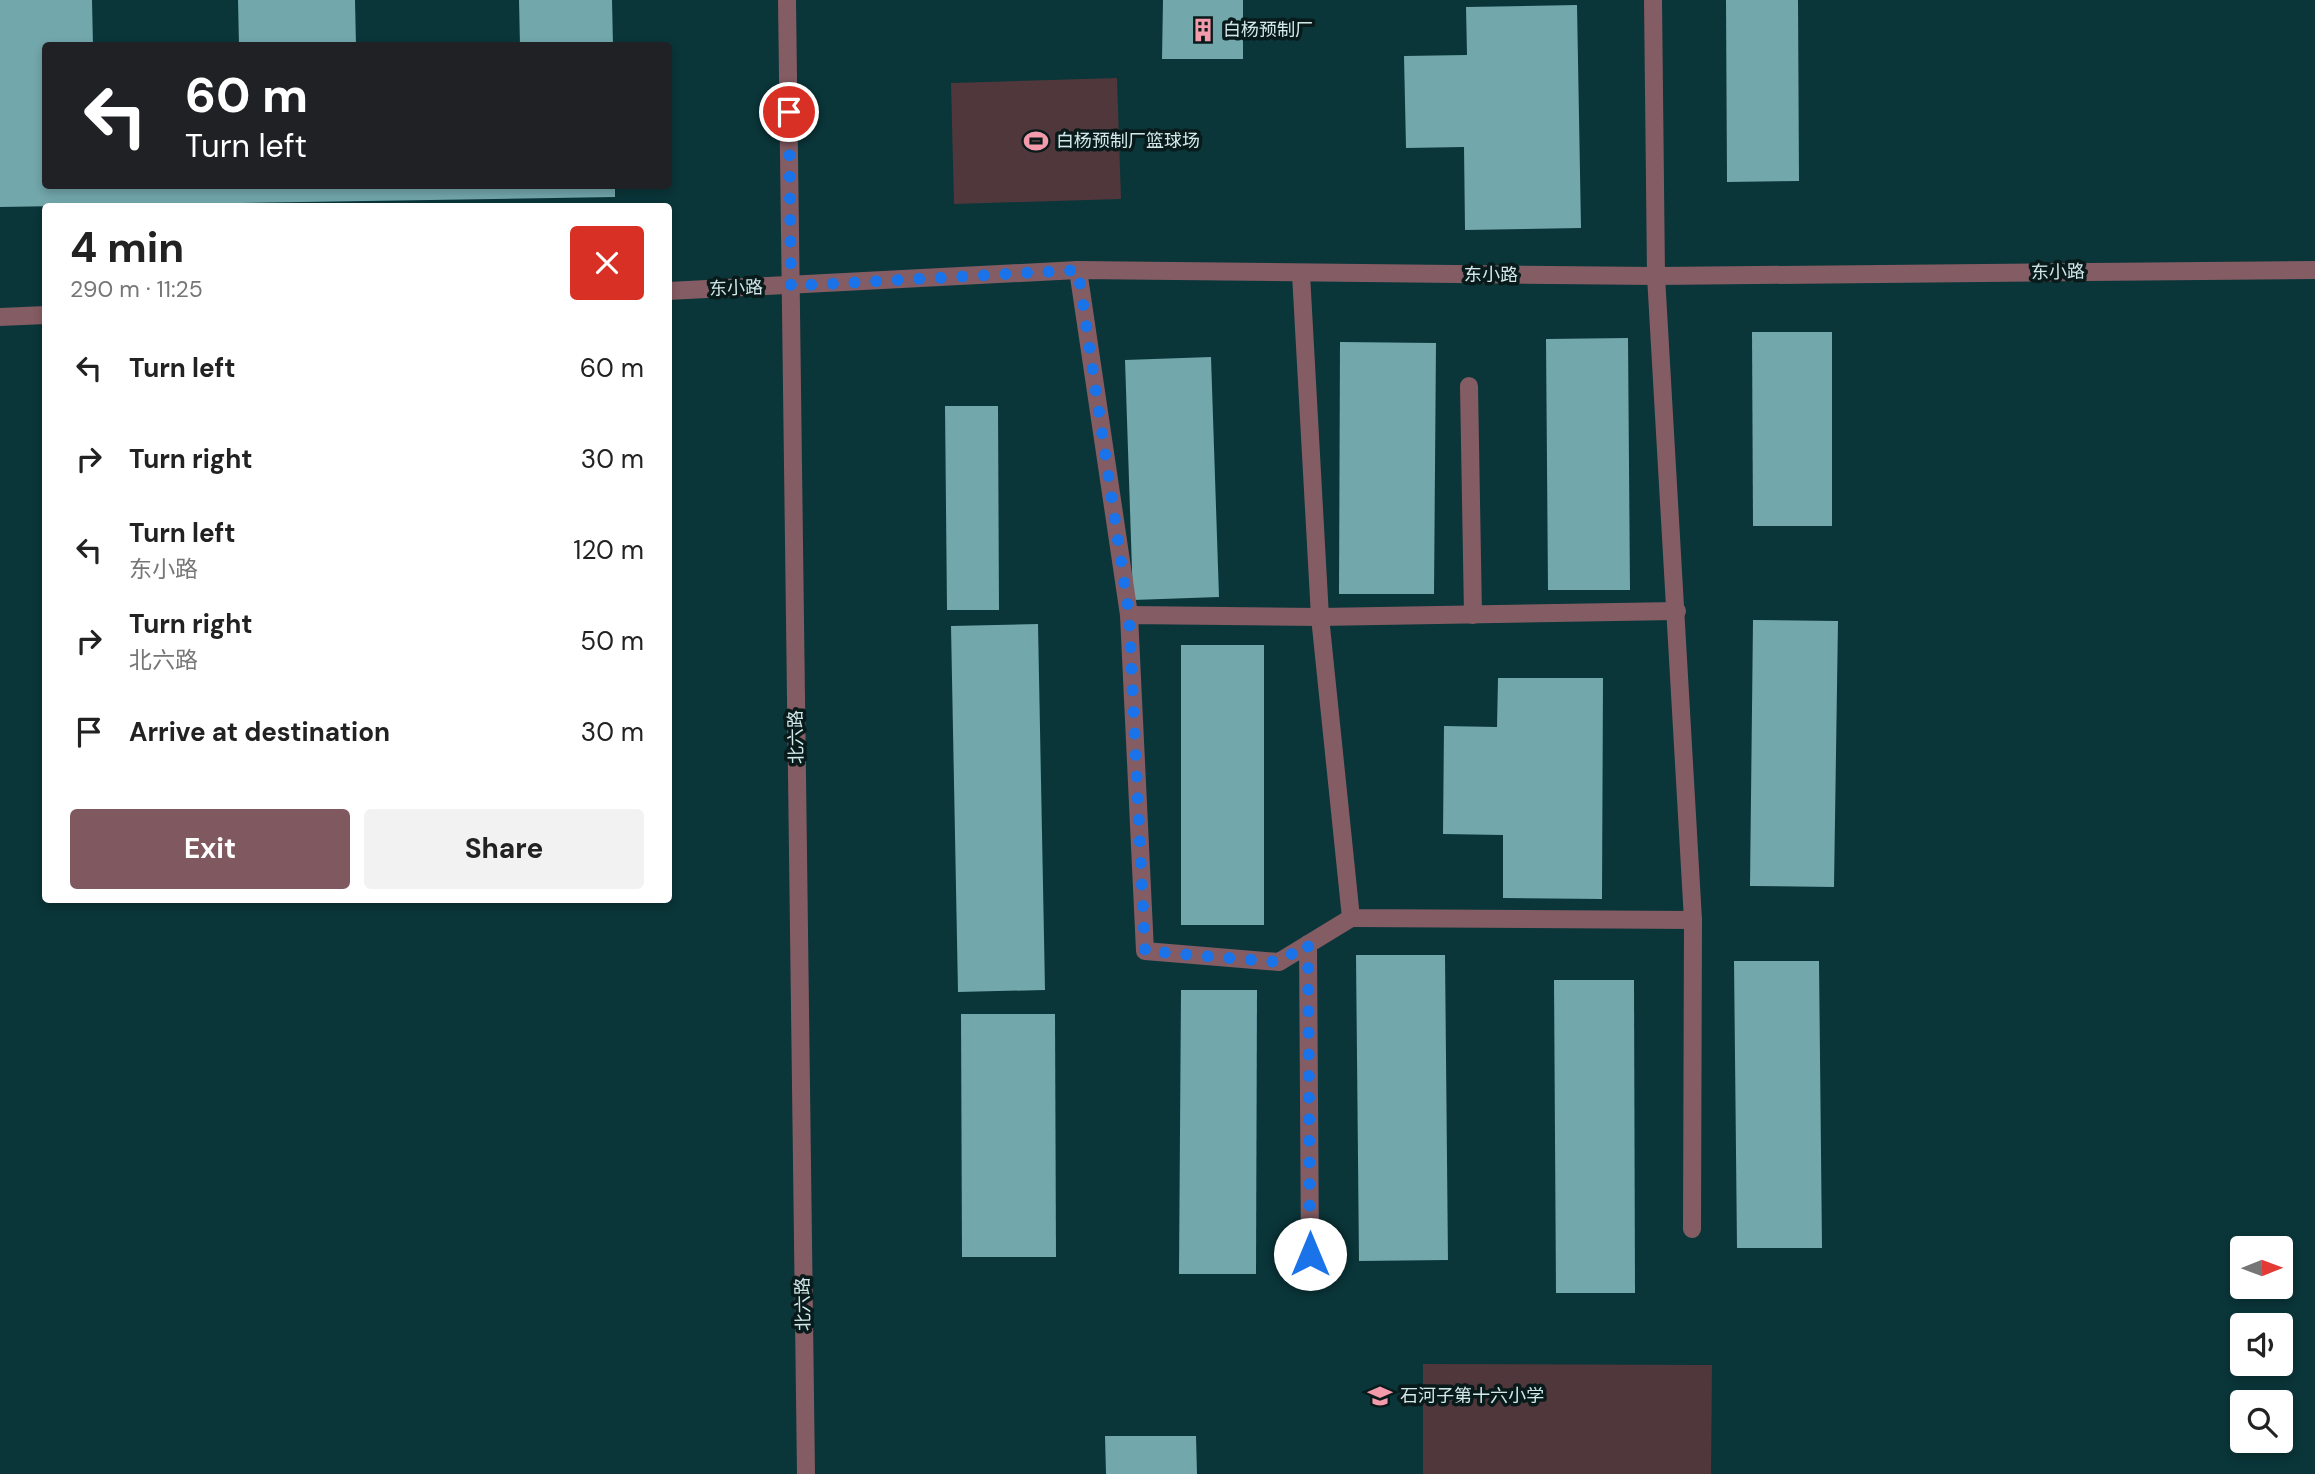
<!DOCTYPE html>
<html lang="en">
<head>
<meta charset="utf-8">
<style>
  :root { --surface:#fff; --page:#f2f2f2; --text:#222; --muted:#767676; --accent:#805860 }
  body { margin:0; font-family:"DM Sans","Noto Sans SC",sans-serif; background:var(--page); color:var(--text); height:100vh; display:flex; flex-direction:column; font-size:26px; white-space:nowrap }
  * { box-sizing:border-box; margin:0 }
  p { font-size:23px; color:var(--muted) }
  .icon { flex:none; width:38px; height:38px; fill:none; stroke:currentColor; stroke-width:2; stroke-linecap:round; stroke-linejoin:round }
  .map { position:relative; flex:1; overflow:hidden }
  .details { position:absolute; left:42px; top:203px; width:630px; height:700px; display:flex; flex-direction:column; background:var(--surface); border-radius:7px; box-shadow:0 4px 10px #0003 }
  .details>* { flex:none }
  .top-card { position:absolute; left:42px; top:42px; width:630px; height:147px; border-radius:7px; box-shadow:0 4px 10px #0003; background:#202124; color:#fff; overflow:hidden }
  .needle { width:46px; rotate:89deg }
  .tools { position:absolute; left:2230px; top:1236px; display:grid; gap:14px }
  .tools a { display:grid; place-items:center; width:63px; height:63px; border-radius:7px; background:var(--surface); box-shadow:0 4px 10px #0003; font-size:35px }
  .pin { position:absolute; display:grid; place-items:center; width:60px; height:60px; color:#fff; margin:-30px; border:4px solid #fff; border-radius:50%; box-shadow:0 2px 7px #0007 }
  .me { position:absolute; width:77px; margin:-38px; rotate:0deg; stroke-linejoin:round; filter:drop-shadow(0 0 5px #0008) }
  .turn { display:flex; align-items:center; gap:24px; height:147px; padding:0 28px; font-size:32px }
  .turn .icon { width:91px; height:91px; stroke-width:2.5 }
  .turn b { display:block; font-size:49px; line-height:60px }
  .round { display:grid; place-items:center; flex:none; width:74px; height:74px; border-radius:7px; background:var(--page) }
  .overview { display:flex; align-items:center; justify-content:space-between; height:119px; padding:0 28px }
  h1 { font-size:42px; font-weight:700; line-height:52px }
  .primary-button { display:flex; gap:14px; margin-top:auto; padding:14px 28px }
  .primary-button a { flex:1; height:80px; border-radius:7px; background:var(--accent); color:#fff; font-size:28px; font-weight:700; line-height:80px; text-align:center }
  .primary-button a+a { background:var(--page); color:var(--text) }
  ul { padding:0; list-style:none }
  li { display:flex; align-items:center; gap:21px; height:91px; padding:0 28px }
  li div { flex:1 }
  li b { display:block; font-size:26px }
  li em { font-style:normal }
  .map>svg:first-child { display:block }
  .green { fill:#4f373b }
  .building { fill:#72a7ac }
  .lines { fill:none; stroke-linecap:round; stroke-linejoin:round }
  .minor { stroke:#845c63; stroke-width:18 }
  .tertiary { stroke:#845c63; stroke-width:18 }
  .route { stroke:#1a73e8; stroke-width:12; stroke-dasharray:0 21.6 }
  .labels { text-anchor:middle; stroke-width:7; stroke-linejoin:round; paint-order:stroke }
  .poi-label { font-size:18px; fill:#d3e8ea; stroke:#091a1b; text-anchor:start }
  .street-label { font-size:18px; fill:#d3e8ea; stroke:#091a1b }
</style>
</head>
<body>
<div class="map">
<svg width="2315" height="1474" viewBox="0 0 2315 1474">
  <rect width="100%" height="100%" fill="#0a3539"/>
  <g class="green">
    <path d="M1117,78L1121,199L954,204L951,83Z"/>
    <path d="M1423,1364L1712,1365L1711,1474H1423Z"/>
  </g>
  <g class="building">
    <path d="M0,0H92L93,46H46V186H615V197L0,207Z"/>
    <path d="M238,0H355L356,46H239Z"/>
    <path d="M519,0H612L613,46H520Z"/>
    <path d="M1163,0H1243V59H1162Z"/>
    <path d="M1726,0H1798L1799,181L1727,182Z"/>
    <path d="M1577,5L1581,228L1465,230L1464,147L1406,148L1404,56L1467,55L1466,7Z"/>
    <path d="M1752,332H1832V526H1753Z"/>
    <path d="M1628,338L1630,590H1548L1546,339Z"/>
    <path d="M1340,342L1436,343L1434,594H1339Z"/>
    <path d="M1211,357L1219,597L1133,600L1125,360Z"/>
    <path d="M945,406H998L999,610H947Z"/>
    <path d="M1753,620L1838,621L1834,887L1750,886Z"/>
    <path d="M1038,624L1045,990L958,992L951,626Z"/>
    <rect x="1181" y="645" width="83" height="280"/>
    <path d="M1498,678H1603L1602,899L1503,898V835L1443,834L1444,726L1497,727Z"/>
    <path d="M1356,955H1445L1448,1260L1359,1261Z"/>
    <path d="M1734,961H1819L1822,1248H1737Z"/>
    <path d="M1554,980H1634L1635,1293H1556Z"/>
    <path d="M1181,990H1257L1256,1274H1179Z"/>
    <path d="M961,1014H1055L1056,1257H962Z"/>
    <path d="M1105,1436H1196L1197,1474H1106Z"/>
  </g>
  <g class="lines">
    <g class="minor">
      <path d="M1078,270L1129,615"/>
      <path d="M1301,274L1320,617L1351,918L1693,920L1656,276L1653,0"/>
      <path d="M668,291L1078,270L1656,276L2315,270"/>
      <path d="M0,317L46,315"/>
      <path d="M1469,386L1473,615"/>
      <path d="M1351,918L1279,962L1145,951L1129,615L1320,617L1677,611"/>
      <path d="M1308,944L1310,1254"/>
      <path d="M1692,1229L1693,920"/>
    </g>
    <path class="tertiary" d="M787,0L806,1474"/>
  </g>
  <g class="lines">
    <path class="route" d="M789,112L791,286L1078,270L1129,615L1145,951L1279,962L1308,944L1310,1254"/>
  </g>
  <defs>
    <g id="building-bare" transform="scale(1.89)"><path d="M-4-6H4V6H1V3H-1V6H-4ZM-2.5-4.3h1.7v1.8h-1.7ZM.8-4.3h1.7v1.8H.8ZM-2.5-1h1.7V.8h-1.7ZM.8-1h1.7V.8H.8Z" fill="#f39aab" stroke="#091a1b" stroke-width="2.5" paint-order="stroke"/></g>
    <g id="stadium-bare" transform="scale(1.89)"><path d="M0-5a6.5 5 0 1 0 0 10a6.5 5 0 1 0 0-10ZM-3.5-1.8h7v3.6h-7Z" fill="#f39aab" stroke="#091a1b" stroke-width="2.5" paint-order="stroke"/></g>
    <g id="school-bare" transform="scale(1.89)"><path d="M0-5L7-2L0 1L-7-2ZM-4 1L0 2.5L4 1V4Q0 6-4 4Z" fill="#f39aab" stroke="#091a1b" stroke-width="2.5" paint-order="stroke"/></g>
  </defs>
  <g fill-rule="evenodd">
    <use href="#building-bare" x="1203" y="30"/>
    <use href="#stadium-bare" x="1036" y="141"/>
    <use href="#school-bare" x="1380" y="1396"/>
  </g>
  <g class="labels">
    <g class="poi-label">
      <text x="1223" y="36">白杨预制厂</text>
      <text x="1056" y="147">白杨预制厂篮球场</text>
      <text x="1400" y="1402">石河子第十六小学</text>
    </g>
    <g class="street-label">
      <text transform="translate(2058 272) rotate(-1)" y="6">东小路</text>
      <text x="1491" y="281">东小路</text>
      <text transform="translate(736 288) rotate(-2)" y="6">东小路</text>
      <text transform="translate(796 737) rotate(-91)" y="6">北六路</text>
      <text transform="translate(803 1304) rotate(-91)" y="6">北六路</text>
    </g>
  </g>
</svg>
<div class="tools">
<a><svg class="needle" viewBox="-14 -14 28 28"><path d="M0-13l5 13h-10z" fill="#e53935"/><path d="M0 13l5-13h-10z" fill="#767676"/></svg></a>
<a><svg class="icon" aria-label="sound" viewBox="0 0 24 24"><path d="M4 9h4l5-4v14l-5-4H4zM17 9q2 3 0 6"/></svg></a>
<a><svg class="icon" aria-label="search" viewBox="0 0 24 24"><circle cx="10" cy="10" r="6"/><path d="M15 15l6 6"/></svg></a>
</div>
<div class="pin" style="left:789px;top:112px;background:#d93025"><svg class="icon" aria-label="arrive" viewBox="0 0 24 24"><path d="M6 21V4h12l-3 4 3 4H6"/></svg></div>
<svg class="me" style="left:1310px;top:1254px" viewBox="-20 -20 40 40"><circle r="19" fill="#fff"/><path d="M0-13L10 11 0 6-10 11z" fill="#1a73e8"/></svg>
<div class="top-card">
<div class="turn"><svg class="icon" aria-label="left" viewBox="0 0 24 24"><path d="M17 20v-9H6M10 6l-5 5 5 5"/></svg><div><b>60 m</b>Turn left</div></div>
</div>
<section class="details">
<div class="overview"><div><h1>4 min</h1><p>290 m · 11:25</p></div><a class="round" style="background:#d93025;color:#fff"><svg class="icon" aria-label="close" viewBox="0 0 24 24"><path d="M6 6l12 12M18 6L6 18"/></svg></a></div>
<ul>
<li><svg class="icon" aria-label="left" viewBox="0 0 24 24"><path d="M17 20v-9H6M10 6l-5 5 5 5"/></svg><div><b>Turn left</b></div><em>60 m</em></li>
<li><svg class="icon" aria-label="right" viewBox="0 0 24 24"><path d="M7 20v-9h11M14 6l5 5-5 5"/></svg><div><b>Turn right</b></div><em>30 m</em></li>
<li><svg class="icon" aria-label="left" viewBox="0 0 24 24"><path d="M17 20v-9H6M10 6l-5 5 5 5"/></svg><div><b>Turn left</b><p>东小路</p></div><em>120 m</em></li>
<li><svg class="icon" aria-label="right" viewBox="0 0 24 24"><path d="M7 20v-9h11M14 6l5 5-5 5"/></svg><div><b>Turn right</b><p>北六路</p></div><em>50 m</em></li>
<li><svg class="icon" aria-label="arrive" viewBox="0 0 24 24"><path d="M6 21V4h12l-3 4 3 4H6"/></svg><div><b>Arrive at destination</b></div><em>30 m</em></li>
</ul>
<div class="primary-button"><a>Exit</a><a>Share</a></div>
</section>
</div>
</body>
</html>
